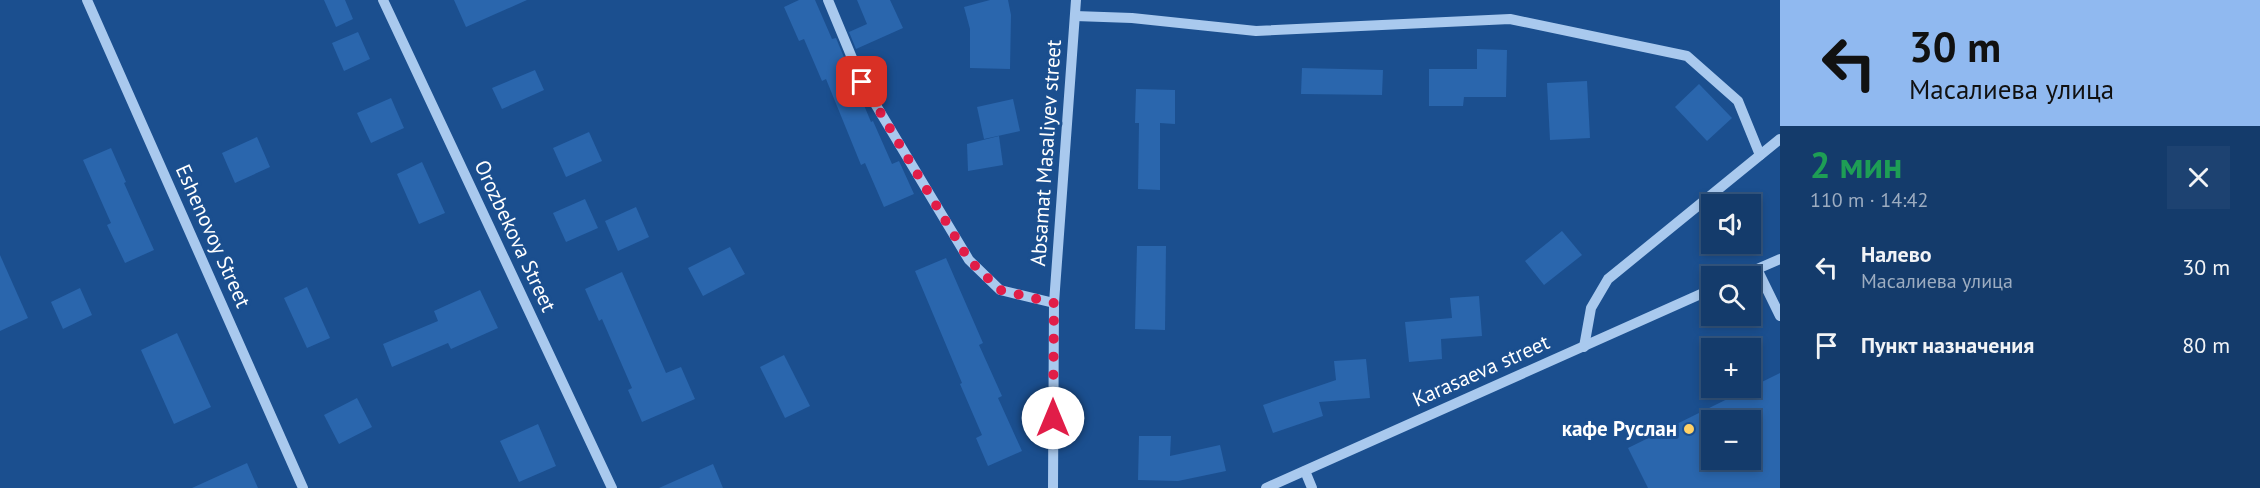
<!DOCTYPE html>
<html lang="ru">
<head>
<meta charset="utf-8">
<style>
  :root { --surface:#143b6b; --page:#1d4271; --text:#f1f3f6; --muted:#9dadc1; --line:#33557e }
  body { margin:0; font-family:"PT Sans",sans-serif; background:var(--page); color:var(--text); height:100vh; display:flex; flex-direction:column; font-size:22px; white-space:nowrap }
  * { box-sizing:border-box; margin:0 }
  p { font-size:20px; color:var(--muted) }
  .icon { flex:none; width:33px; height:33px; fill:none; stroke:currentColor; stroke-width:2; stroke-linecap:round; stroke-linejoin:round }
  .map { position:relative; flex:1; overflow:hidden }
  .sheet { display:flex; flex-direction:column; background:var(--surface); width:480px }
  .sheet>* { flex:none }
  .top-card { background:#90b9f0; color:#111; overflow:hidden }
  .controls { position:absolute; left:1701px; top:194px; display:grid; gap:12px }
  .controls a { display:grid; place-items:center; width:60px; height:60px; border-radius:0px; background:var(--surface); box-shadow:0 3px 9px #0003,0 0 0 2px var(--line); font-size:30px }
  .pin { position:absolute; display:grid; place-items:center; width:51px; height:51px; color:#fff; margin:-26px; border-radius:12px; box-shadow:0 3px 9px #0006 }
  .me { position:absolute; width:66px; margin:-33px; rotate:0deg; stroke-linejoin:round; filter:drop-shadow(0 0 4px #0008) }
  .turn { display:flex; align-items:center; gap:21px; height:126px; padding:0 30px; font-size:27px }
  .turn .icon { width:78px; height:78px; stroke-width:2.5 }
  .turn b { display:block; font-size:42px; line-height:51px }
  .round { display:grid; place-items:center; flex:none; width:63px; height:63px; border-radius:0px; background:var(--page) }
  .summary { display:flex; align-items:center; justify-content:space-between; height:102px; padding:0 30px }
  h1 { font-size:36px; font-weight:800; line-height:45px; color:#1e9e55 }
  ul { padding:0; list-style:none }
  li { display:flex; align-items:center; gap:18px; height:78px; padding:0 30px }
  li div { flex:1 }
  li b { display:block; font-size:22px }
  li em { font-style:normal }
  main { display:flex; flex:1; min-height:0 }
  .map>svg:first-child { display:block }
  .building { fill:#2a66ad; fill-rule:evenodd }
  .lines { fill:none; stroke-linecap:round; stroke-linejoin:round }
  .minor { stroke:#a9c9ee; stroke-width:10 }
  .route { stroke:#e11d48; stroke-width:10; stroke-dasharray:0 18 }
  .poi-dot { fill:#ffd166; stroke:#1b4f8f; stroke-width:2 }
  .labels { text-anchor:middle; stroke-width:6; stroke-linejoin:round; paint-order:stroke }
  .street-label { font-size:21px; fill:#fff; stroke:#1b4f8f }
  .poi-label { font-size:21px; font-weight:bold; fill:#fff; stroke:#1b4f8f; text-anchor:end }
</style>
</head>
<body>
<main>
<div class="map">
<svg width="1780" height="488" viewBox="0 0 1780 488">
  <rect width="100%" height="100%" fill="#1b4f8f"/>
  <g class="building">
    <path d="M324,0H345L353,19L336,27Z"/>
    <path d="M454,0H527L466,27Z"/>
    <path d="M799,0H815L832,39L836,38L871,122L873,121L892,164L899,161L914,194L884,207L865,163L861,165L826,79L822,81L804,39L799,41L784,7Z"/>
    <path d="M857,0H890L903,28L856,49L849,32L867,24Z"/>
    <path d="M990,0H1008L1011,15L1010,69L970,68V29L964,7Z"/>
    <path d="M358,32L370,59L344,71L332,43Z"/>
    <path d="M1477,49L1507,50L1506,97H1464L1463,106H1429V69H1477Z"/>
    <path d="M1302,68L1383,70L1382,95L1301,94Z"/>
    <path d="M535,70L544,90L502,109L492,88Z"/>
    <path d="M1587,81L1590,138L1550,140L1547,83Z"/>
    <path d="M1699,84L1732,118L1707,141L1675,107Z"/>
    <path d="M1136,89L1175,90V124L1160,123V190L1138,189L1139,123H1135Z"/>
    <path d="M391,98L404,128L371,143L357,113Z"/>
    <path d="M1013,99L1020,131L984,139L977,107Z"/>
    <path d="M589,132L602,161L566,177L553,148Z"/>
    <path d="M999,136L1003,165L968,171L967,144Z"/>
    <path d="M257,137L270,167L235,183L222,153Z"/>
    <path d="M111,148L126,182L124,183L154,250L125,263L107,225L111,223L83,160Z"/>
    <path d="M422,162L445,213L419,224L397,174Z"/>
    <path d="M585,199L598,228L566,242L553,213Z"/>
    <path d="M636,207L649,237L618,251L605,221Z"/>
    <path d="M1562,231L1582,255L1544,285L1525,261Z"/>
    <path d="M1137,246H1166L1165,330L1135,329Z"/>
    <path d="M730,247L745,274L703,296L688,268Z"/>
    <path d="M0,255L28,318L0,331Z"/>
    <path d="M946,258L983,343L979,345L1002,396L998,398L1022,451L988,466L976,438L982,435L960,384L962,383L915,271Z"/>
    <path d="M622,272L666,373L681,367L695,399L642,422L628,390L632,388L602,319L599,321L585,289Z"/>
    <path d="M307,287L330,338L307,348L284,298Z"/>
    <path d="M80,288L92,315L63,329L51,302Z"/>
    <path d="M480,290L498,328L451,349L448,343L392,367L383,344L438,321L434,311Z"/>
    <path d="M1479,296L1482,336L1441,339L1442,359L1409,362L1405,322L1452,318L1450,298Z"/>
    <path d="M177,333L211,407L174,424L141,350Z"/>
    <path d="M784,355L810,406L785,418L760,367Z"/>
    <path d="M1366,359L1370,398L1319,402L1323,416L1273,433L1263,405L1336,380L1334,361Z"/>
    <path d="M1780,373V488H1648L1628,448ZM1712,420H1750V459H1712Z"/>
    <path d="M357,398L372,427L339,444L324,415Z"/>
    <path d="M538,424L556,466L519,482L500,441Z"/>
    <path d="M1139,436H1171L1170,456L1220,445L1226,471L1178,481L1138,480Z"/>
    <path d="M247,463L258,488H192Z"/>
    <path d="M713,464L723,488H659Z"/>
  </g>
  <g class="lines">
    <g class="minor">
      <path d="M87,0L303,488"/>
      <path d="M383,0L612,488"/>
      <path d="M828,0L862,82L969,260L1000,290L1054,303"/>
      <path d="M1075,16L1132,18L1256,31L1510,19L1687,56L1738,101L1760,155"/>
      <path d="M1757,269L1780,316"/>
      <path d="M1741,276L1780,259"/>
      <path d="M1584,347L1591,308L1608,279L1780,139"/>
      <path d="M1305,471L1312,488"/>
      <path d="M1053,488L1054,303L1076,0"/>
      <path d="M1266,488L1712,289"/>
    </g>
  </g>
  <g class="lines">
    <path class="route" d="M862,82L969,260L1000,290L1054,303L1053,418"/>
  </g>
  <circle class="poi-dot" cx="1689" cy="429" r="6"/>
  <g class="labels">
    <g class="street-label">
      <text transform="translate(1046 153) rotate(-86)" y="7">Absamat Masaliyev street</text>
      <text transform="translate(213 236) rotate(66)" y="7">Eshenovoy Street</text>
      <text transform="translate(515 236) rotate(65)" y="7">Orozbekova Street</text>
      <text transform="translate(1481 371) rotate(-24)" y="7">Karasaeva street</text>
    </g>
    <g class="poi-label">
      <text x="1677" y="436">кафе Руслан</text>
    </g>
  </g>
</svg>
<div class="controls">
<a><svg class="icon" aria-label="sound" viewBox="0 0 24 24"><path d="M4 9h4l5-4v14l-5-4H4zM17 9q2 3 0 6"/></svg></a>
<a><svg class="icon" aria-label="search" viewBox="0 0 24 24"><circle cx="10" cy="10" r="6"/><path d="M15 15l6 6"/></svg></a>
<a>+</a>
<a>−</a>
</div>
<div class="pin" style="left:862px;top:82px;background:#d93025"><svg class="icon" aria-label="arrive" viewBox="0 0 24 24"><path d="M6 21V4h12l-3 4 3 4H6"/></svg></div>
<svg class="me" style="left:1053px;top:418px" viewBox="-20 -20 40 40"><circle r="19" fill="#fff"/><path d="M0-13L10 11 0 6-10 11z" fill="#e11d48"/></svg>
</div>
<section class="sheet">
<div class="top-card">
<div class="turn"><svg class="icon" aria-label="left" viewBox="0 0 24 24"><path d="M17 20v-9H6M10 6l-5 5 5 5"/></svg><div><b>30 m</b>Масалиева улица</div></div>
</div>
<div class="summary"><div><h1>2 мин</h1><p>110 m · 14:42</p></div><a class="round"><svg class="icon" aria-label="close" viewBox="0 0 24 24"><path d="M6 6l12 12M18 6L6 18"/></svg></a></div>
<ul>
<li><svg class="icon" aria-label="left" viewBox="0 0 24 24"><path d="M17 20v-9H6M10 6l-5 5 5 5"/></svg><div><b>Налево</b><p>Масалиева улица</p></div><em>30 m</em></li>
<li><svg class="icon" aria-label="arrive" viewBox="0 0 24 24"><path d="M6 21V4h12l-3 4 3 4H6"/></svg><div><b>Пункт назначения</b></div><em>80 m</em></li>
</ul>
</section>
</main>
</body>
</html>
